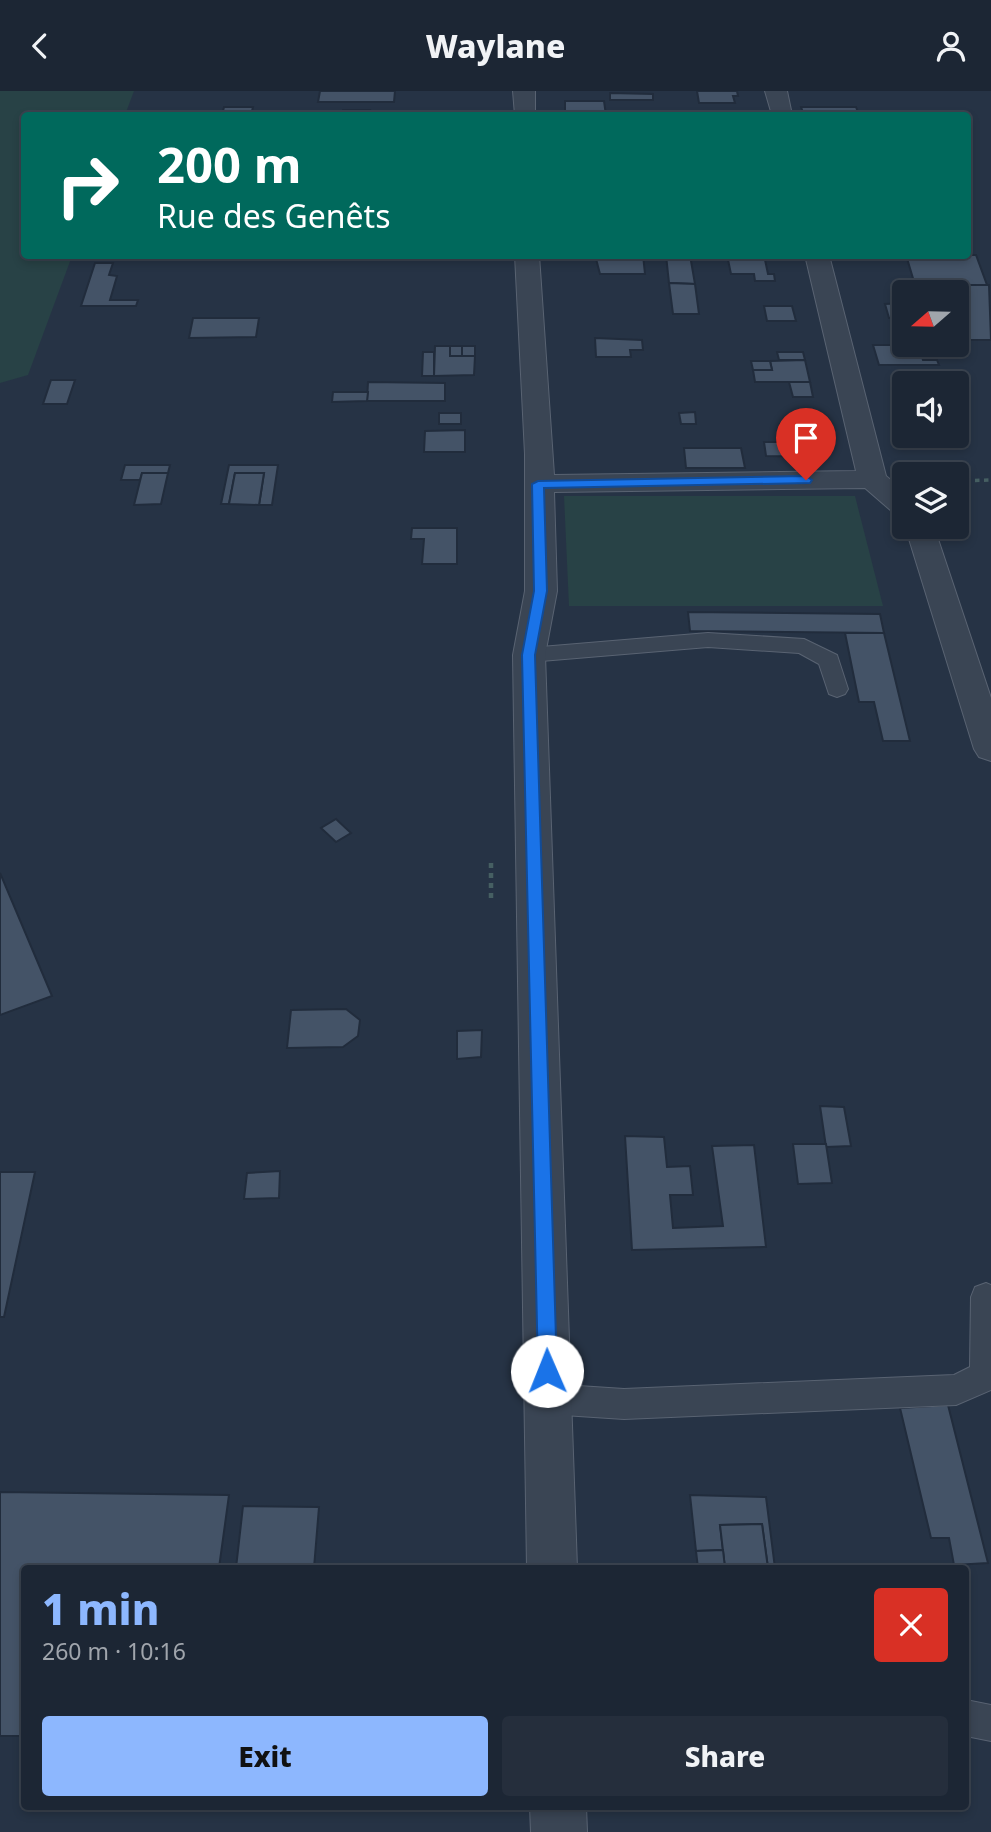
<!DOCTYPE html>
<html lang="en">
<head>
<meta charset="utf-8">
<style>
  :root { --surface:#1c2634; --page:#252e3c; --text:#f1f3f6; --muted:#a0a5ac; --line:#3a434f; --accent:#8db7fe }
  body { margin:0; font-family:"Noto Sans",sans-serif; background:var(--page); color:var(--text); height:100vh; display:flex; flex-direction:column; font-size:26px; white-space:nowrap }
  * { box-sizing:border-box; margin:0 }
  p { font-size:23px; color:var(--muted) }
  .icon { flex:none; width:38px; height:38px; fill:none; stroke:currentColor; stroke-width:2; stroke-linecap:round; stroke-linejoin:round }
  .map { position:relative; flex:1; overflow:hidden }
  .details { position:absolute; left:21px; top:1474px; width:948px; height:245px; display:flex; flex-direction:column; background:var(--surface); border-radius:7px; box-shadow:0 4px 10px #0003,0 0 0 2px var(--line) }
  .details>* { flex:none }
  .top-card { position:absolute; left:21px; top:21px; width:950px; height:147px; border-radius:7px; box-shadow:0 4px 10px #0003,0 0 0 2px var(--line); background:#00695c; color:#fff; overflow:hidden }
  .needle { width:46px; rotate:250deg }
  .buttons { position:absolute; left:892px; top:189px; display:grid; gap:14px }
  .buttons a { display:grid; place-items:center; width:77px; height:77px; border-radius:7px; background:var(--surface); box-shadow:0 4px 10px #0003,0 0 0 2px var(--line); font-size:35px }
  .pin { position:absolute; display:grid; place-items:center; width:60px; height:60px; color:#fff; margin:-72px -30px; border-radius:50% 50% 50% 0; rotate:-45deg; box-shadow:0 0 7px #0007 }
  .pin .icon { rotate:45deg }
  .me { position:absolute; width:77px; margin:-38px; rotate:359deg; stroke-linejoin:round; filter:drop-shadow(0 0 5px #0008) }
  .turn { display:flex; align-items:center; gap:24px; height:147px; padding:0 21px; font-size:32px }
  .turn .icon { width:91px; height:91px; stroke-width:2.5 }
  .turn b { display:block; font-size:49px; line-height:60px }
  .round { display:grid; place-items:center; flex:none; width:74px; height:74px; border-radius:7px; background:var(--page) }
  .headline { display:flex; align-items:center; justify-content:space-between; height:119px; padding:0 21px }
  h1 { font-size:42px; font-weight:800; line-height:52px; color:var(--accent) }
  .primary-button { display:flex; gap:14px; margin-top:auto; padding:14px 21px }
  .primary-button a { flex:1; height:80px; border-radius:7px; background:var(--accent); color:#111; font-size:28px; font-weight:800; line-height:80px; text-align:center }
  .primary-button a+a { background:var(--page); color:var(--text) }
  header { display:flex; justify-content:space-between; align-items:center; height:91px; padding:0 21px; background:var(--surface); font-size:32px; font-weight:800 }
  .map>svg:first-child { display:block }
  .green { fill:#284246 }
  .building { fill:#445367; stroke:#212c3c; stroke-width:2 }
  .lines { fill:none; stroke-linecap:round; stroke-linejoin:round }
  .lane-casing { stroke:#596372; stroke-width:2 }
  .street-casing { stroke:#596372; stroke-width:2 }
  .path-far1 { stroke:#465f62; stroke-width:3.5; stroke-dasharray:4.5 4.5; stroke-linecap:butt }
  .path { stroke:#465f62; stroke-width:4.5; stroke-dasharray:5 5; stroke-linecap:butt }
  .lane { fill:#3a4554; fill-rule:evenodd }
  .street { fill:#3a4554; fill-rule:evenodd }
  .route { fill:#1a73e8; stroke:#114b97; stroke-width:2 }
</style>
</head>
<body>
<header><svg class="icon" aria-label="back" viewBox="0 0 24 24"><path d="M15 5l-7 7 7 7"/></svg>Waylane<svg class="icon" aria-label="person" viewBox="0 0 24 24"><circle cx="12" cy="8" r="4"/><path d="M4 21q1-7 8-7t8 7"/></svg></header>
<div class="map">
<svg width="991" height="1741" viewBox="0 0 991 1741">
  <rect width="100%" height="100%" fill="#263345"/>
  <g class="green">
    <path d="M0,0H134L125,24H24V164L72,165L28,284L0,292Z"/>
    <path d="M564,405H855L883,515H569Z"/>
  </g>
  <g class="building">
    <path d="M320,0H395L394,11H318Z"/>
    <path d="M697,0H737L738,5H733L735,12H699Z"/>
    <path d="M610,2L653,3V9H610Z"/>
    <path d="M565,10H604L606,24H565Z"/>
    <path d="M224,16H253L251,24H304H222Z"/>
    <path d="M801,16H856L859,24H804Z"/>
    <path d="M343,19H370L369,24H332H341Z"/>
    <path d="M595,164H643L645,183H600Z"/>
    <path d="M666,164H690L695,193L669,192Z"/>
    <path d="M727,164H764L768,183H774L775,190H755L754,183H731Z"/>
    <path d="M906,164H976L987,194H915Z"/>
    <path d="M95,172H113L109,184L117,185L110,209H138L136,215H81Z"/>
    <path d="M669,192L695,193L699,223H673Z"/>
    <path d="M942,194H989L991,249H961L957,238V201H945Z"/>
    <path d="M905,212V227H889L885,213Z"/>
    <path d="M764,215H792L796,230H767Z"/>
    <path d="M193,227H259L256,246L189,247Z"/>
    <path d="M595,247L642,249L643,259H630L631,266H596Z"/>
    <path d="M873,254H918L923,269H937L939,274H879Z"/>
    <path d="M435,255H450V265H475L474,284L434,285Z"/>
    <rect x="450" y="255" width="12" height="10"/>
    <rect x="462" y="255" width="13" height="10"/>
    <path d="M423,261H434V285H422Z"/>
    <path d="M777,261H803L805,269H779Z"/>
    <path d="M805,269L810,291H755L753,279H772L770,270Z"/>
    <path d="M751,270H770L772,279H753Z"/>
    <path d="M51,289H75L67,313H43Z"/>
    <path d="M368,291L445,292V310H367Z"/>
    <path d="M789,291H810L813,306H793Z"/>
    <path d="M333,301H368L367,310L332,311Z"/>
    <path d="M695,321L696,333H681L679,322Z"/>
    <rect x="439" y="322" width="22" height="11"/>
    <path d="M821,332L828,366L766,365L764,351H784L780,333Z"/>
    <path d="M465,339V361H424L425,340Z"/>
    <path d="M684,357H741L745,377H686Z"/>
    <path d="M125,374H170L168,382H142L140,389H121Z"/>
    <path d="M229,374H278L272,414H259L264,382H235L229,413H221Z"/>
    <path d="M142,382H168L161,413L134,414Z"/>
    <path d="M235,382H264L259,414L229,413Z"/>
    <path d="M412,437H457V473H422L424,448H411Z"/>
    <path d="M688,521L880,523L884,542L690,540Z"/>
    <path d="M845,542H884L910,650H883L874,611H859Z"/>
    <path d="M336,728L351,742L336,751L321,737Z"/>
    <path d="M0,782L52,905L0,924Z"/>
    <path d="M346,918L360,929L358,945L343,956L287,957L291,919Z"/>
    <path d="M482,939L481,966L457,968V940Z"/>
    <path d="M820,1015L844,1016L851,1055L826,1056Z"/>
    <path d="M625,1045L664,1046L667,1076L690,1075L693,1104H670L673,1137L723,1135L712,1055L754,1054L766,1156L632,1159Z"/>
    <path d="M793,1053H826L832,1092L798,1093Z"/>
    <path d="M280,1080L279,1107L244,1108L247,1082Z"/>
    <path d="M0,1081H35L4,1226H0Z"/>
    <path d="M948,1314L988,1472L954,1474L949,1447H931L900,1317Z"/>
    <path d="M0,1401L229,1404L219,1477H24V1645H0Z"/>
    <path d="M690,1404L766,1406L775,1477H768L762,1433L720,1434L723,1459L696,1460Z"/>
    <path d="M243,1415L319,1416L314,1477H236Z"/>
    <path d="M762,1433L768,1477H725L720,1434Z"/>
    <path d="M723,1459L725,1477H698L696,1460Z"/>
  </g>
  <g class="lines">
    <g class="lane-casing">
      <g id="lane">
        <path d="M708,542L804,548L837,564L848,598L845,603L837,606L829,603L819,573L799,562L708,556L529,571L521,569L518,564L521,559L529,557Z"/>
        <path d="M986,1192L991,1194V1299L956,1314L624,1328L548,1323L537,1319L532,1308L537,1297L548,1293L624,1298L954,1284L970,1276L971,1206L975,1196Z"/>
        <path d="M966,1609L991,1614V1650L966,1645Z"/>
      </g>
    </g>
    <g class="street-casing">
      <g id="street">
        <path d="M513,0H535V24H515Z"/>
        <path d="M765,0H787L792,24H772Z"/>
        <path d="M515,164H539L554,384L856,380L805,164H829L886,385L905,401V426L895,423L865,397L554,401L557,500L545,564L577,1477H527L513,564L525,500V363Z"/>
        <path d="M905,435L934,436L991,607V670L979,666L974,658Z"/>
        <path d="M530,1715H586L587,1741H531Z"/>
      </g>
    </g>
    <path class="path-far1" d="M957,390L991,389"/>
    <path class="path" d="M491,772V809"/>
    <use href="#lane" class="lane"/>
    <use href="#street" class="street"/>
  </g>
  <path class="route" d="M806,385L812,389L810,392L544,397L547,500L535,564L557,1280L554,1287L547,1289L541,1287L538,1280L522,564L534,500L532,393L538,390Z"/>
</svg>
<div class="buttons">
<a><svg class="needle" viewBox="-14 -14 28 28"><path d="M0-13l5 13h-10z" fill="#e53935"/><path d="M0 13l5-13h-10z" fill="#a0a5ac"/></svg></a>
<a><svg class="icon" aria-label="sound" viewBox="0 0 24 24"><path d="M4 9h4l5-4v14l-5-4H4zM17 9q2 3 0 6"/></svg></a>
<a><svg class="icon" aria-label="layers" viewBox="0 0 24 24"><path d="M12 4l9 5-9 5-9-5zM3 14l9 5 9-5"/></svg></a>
</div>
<div class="pin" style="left:806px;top:389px;background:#d93025"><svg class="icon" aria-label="arrive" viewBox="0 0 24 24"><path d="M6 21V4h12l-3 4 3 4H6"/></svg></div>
<svg class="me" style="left:547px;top:1280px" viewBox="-20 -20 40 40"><circle r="19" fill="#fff"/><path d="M0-13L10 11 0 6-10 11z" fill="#1a73e8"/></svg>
<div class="top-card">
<div class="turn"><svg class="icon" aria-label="right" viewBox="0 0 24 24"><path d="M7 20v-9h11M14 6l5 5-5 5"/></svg><div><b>200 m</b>Rue des Genêts</div></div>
</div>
<section class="details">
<div class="headline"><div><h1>1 min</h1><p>260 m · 10:16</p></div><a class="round" style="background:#d93025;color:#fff"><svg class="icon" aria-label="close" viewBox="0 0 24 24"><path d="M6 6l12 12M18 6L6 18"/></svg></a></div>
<div class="primary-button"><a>Exit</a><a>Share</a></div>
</section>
</div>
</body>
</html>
